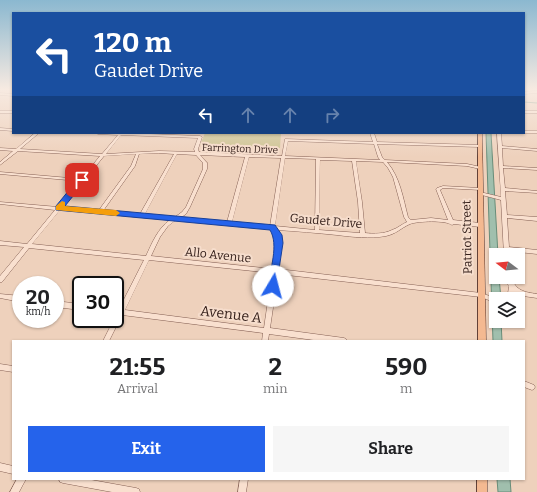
<!DOCTYPE html>
<html lang="en">
<head>
<meta charset="utf-8">
<style>
  :root { --surface:#fff; --page:#f6f6f6; --text:#202124; --muted:#757577; --accent:#2563eb }
  body { margin:0; font-family:Bitter,serif; background:var(--page); color:var(--text); height:100vh; display:flex; flex-direction:column; font-size:15px; white-space:nowrap }
  * { box-sizing:border-box; margin:0 }
  p { font-size:13px; color:var(--muted) }
  .icon { flex:none; width:22px; height:22px; fill:none; stroke:currentColor; stroke-width:2; stroke-linecap:round; stroke-linejoin:round }
  .map { position:relative; flex:1; overflow:hidden }
  .details { position:absolute; left:12px; top:340px; width:513px; height:140px; display:flex; flex-direction:column; background:var(--surface); border-radius:0px; box-shadow:0 1px 3px #0004 }
  .details>* { flex:none }
  .top-card { position:absolute; left:12px; top:12px; width:513px; height:122px; border-radius:0px; box-shadow:0 1px 3px #0004; background:#1a4fa0; color:#fff; overflow:hidden }
  .needle { width:26px; rotate:286deg }
  .tools { position:absolute; left:489px; top:248px; display:grid; gap:8px }
  .tools a { display:grid; place-items:center; width:36px; height:36px; border-radius:0px; background:var(--surface); box-shadow:0 1px 3px #0004; font-size:20px }
  .speed { position:absolute; left:12px; top:276px; display:flex; gap:8px; font-size:20px; font-weight:700; text-align:center }
  .speed>* { display:grid; place-content:center; width:52px; height:52px; border-radius:50%; background:var(--surface); box-shadow:0 1px 3px #0004; line-height:1 }
  .speed small { font-size:10px; font-weight:400 }
  .speed .limit { border:2px solid #111; border-radius:6px; background:#fff; color:#111 }
  .pin { position:absolute; display:grid; place-items:center; width:34px; height:34px; color:#fff; margin:-17px; border-radius:8px; box-shadow:0 2px 6px #0006 }
  .me { position:absolute; width:44px; margin:-22px; rotate:8deg; stroke-linejoin:round; filter:drop-shadow(0 0 3px #0008) }
  .turn { display:flex; align-items:center; gap:14px; height:84px; padding:0 16px; font-size:18px }
  .turn .icon { width:52px; height:52px; stroke-width:2.5 }
  .turn b { display:block; font-size:28px; line-height:34px }
  .lanes { display:flex; align-items:center; height:38px; padding:0 16px; background:#0003; justify-content:center; gap:20px; direction:ltr }
  .lanes .off { opacity:.35 }
  .eta { display:flex; justify-content:space-evenly; align-items:center; height:68px; text-align:center }
  .eta b { font-size:24px; font-weight:700; line-height:28px }
  .button { display:flex; gap:8px; margin-top:auto; padding:8px 16px }
  .button a { flex:1; height:46px; border-radius:0px; background:var(--accent); color:#fff; font-size:16px; font-weight:700; line-height:46px; text-align:center }
  .button a+a { background:var(--page); color:var(--text) }
  .map>svg:first-child { display:block }
  .green { fill:#ccc290 }
  .water { fill:#a0bfad; stroke:#688d79 }
  .lines { fill:none; stroke-linecap:round; stroke-linejoin:round }
  .stream { stroke:#688d79; stroke-width:1 }
  .minor-casing { stroke:#866155; stroke-width:1 }
  .major-casing { stroke:#53322a; stroke-width:1 }
  .minor { fill:#f9e0cf; fill-rule:evenodd }
  .major { fill:#f4b991; fill-rule:evenodd }
  .route { fill:#2563eb; stroke:#184099 }
  .slow { fill:#f59e0b }
  .labels { text-anchor:middle; stroke-width:4; stroke-linejoin:round; paint-order:stroke }
  .far-street-label { font-size:10px; fill:#35201b; stroke:#f6ddcc }
  .street-label { font-size:12px; fill:#35201b; stroke:#f6ddcc }
  .near-street-label { font-size:14px; fill:#35201b; stroke:#f6ddcc }
</style>
</head>
<body>
<div class="map">
<svg width="537" height="492" viewBox="0 0 537 492">
  <rect width="100%" height="100%" fill="#eed1bc"/>
  <path class="green" d="M205,133H281L280,148L200,145Z"/>
  <g class="water">
    <path d="M486,133H491L498,255H496V277H499L501,299H496V321H501L502,341H493Z"/>
    <path d="M497,479H510L511,492H498Z"/>
  </g>
  <g class="lines">
    <path class="stream" d="M524,102L537,103"/>
    <g class="minor-casing">
      <g id="minor">
        <path d="M537,91V93L524,94V92Z"/>
        <path d="M0,93L13,94V96L0,95Z"/>
        <rect x="0" y="111" width="13" height="2"/>
        <rect x="524" y="111" width="13" height="2"/>
        <path d="M0,128L13,129V131L0,130Z"/>
        <rect x="524" y="131" width="13" height="2"/>
        <path d="M35,133H39L20,149L102,154L118,135L98,134L96,133H124L200,136L202,137L198,149L199,152L282,156L285,139L373,142L370,133H374L377,142L480,145V147H479L377,144L382,157L385,160L467,164L481,167V169H480L467,166L387,162C400,177 403,198 408,217L411,220L431,218L448,220L436,189L437,188L443,186L480,188L482,189L481,190L443,188L440,190L453,220L480,223L482,225V226L480,227L454,224L452,225C446,220 418,221 410,224C401,228 396,234 386,236C370,239 353,237 337,235C317,233 296,231 276,230C283,241 280,257 278,269L481,293L498,299H496V303L481,297L278,274L270,328L344,338L346,339L347,341H321L269,334L268,341H262L263,333L122,315L109,341H103L114,319H115V317L116,314H115V308L119,309L144,260L29,248L2,282H0V276L24,247L0,245V241L27,244L55,210L0,204V202L58,207L79,181L0,174V172L81,179L100,156L18,151L0,165V162L13,151L0,150V148L16,149ZM121,135L198,138L194,149L195,152L159,151L106,154ZM288,141L374,144L378,157L380,160L285,156ZM159,153L174,154L140,214L103,211L135,166L139,154ZM136,154L131,166L99,210L63,207L104,156ZM177,154L196,155L203,163V169L186,207L182,212L175,217L145,214ZM200,155L245,157L227,222L180,218L186,214L190,207L207,169V163ZM249,157L281,158L270,226L232,222ZM285,158L316,159L315,230L275,226ZM320,160L352,161L358,202L360,233L319,230ZM356,161L383,162L388,168L393,177L404,217L407,222C402,224 398,228 392,230C384,234 374,234 365,233L362,202ZM60,210L170,220C158,228 152,243 146,256L32,244ZM176,220L271,229L275,235V254L273,269L151,256L160,237L168,226ZM149,260L272,273L264,328L125,310Z"/>
        <path d="M497,133H501L502,146L537,149V151L502,148L503,166L537,168V170L503,168L505,188L537,191V193L505,191L507,215L537,217V221L507,218L509,247L537,250V254L509,251L510,255H504L501,200L478,194V193L480,192L501,197Z"/>
        <path d="M505,277H511C516,291 524,292 537,294V298L523,296L514,292L513,299H507L509,287Z"/>
        <path d="M0,294L21,296V302L0,298Z"/>
        <path d="M55,301L81,304V310L55,307Z"/>
        <path d="M0,364L13,366V372L0,370Z"/>
        <path d="M524,381L534,385L535,387L534,389L532,390L524,387Z"/>
        <path d="M0,463L13,466V474L0,471Z"/>
        <path d="M17,479H26L19,492H10Z"/>
        <path d="M59,479H86L136,488L139,489L140,492H112L63,483L60,482Z"/>
        <path d="M240,479H248L246,492H238Z"/>
      </g>
    </g>
    <g class="major-casing">
      <g id="major">
        <path d="M478,133H482L486,341H478Z"/>
        <rect x="477" y="479" width="10" height="13"/>
      </g>
    </g>
    <use href="#minor" class="minor"/>
    <use href="#major" class="major"/>
  </g>
  <linearGradient id="sky" x2="0" y2="1"><stop stop-color="#8bb8d0"/><stop offset="0.57" stop-color="#f7eae1"/><stop offset="1" stop-color="#f7eae1" stop-opacity="0"/></linearGradient>
  <rect width="537" height="157" fill="url(#sky)"/>
  <path class="route" d="M82,177L86,180L65,206L275,225L282,235L283,243L276,289L273,290L269,289L268,286C270,269 279,245 270,230L56,210V206L79,178Z"/>
  <path class="slow" d="M62,201L65,202V206L116,210L120,213L116,216L56,210V206Z"/>
  <g class="labels">
    <g class="far-street-label">
      <text transform="translate(240 148) rotate(2)" y="4">Farrington Drive</text>
    </g>
    <g class="street-label">
      <text transform="translate(326 221) rotate(5)" y="4">Gaudet Drive</text>
      <text transform="translate(467 237) rotate(-91)" y="4">Patriot Street</text>
      <text transform="translate(218 255) rotate(6)" y="4">Allo Avenue</text>
    </g>
    <g class="near-street-label">
      <text transform="translate(231 314) rotate(7)" y="5">Avenue A</text>
    </g>
  </g>
</svg>
<div class="tools">
<a><svg class="needle" viewBox="-14 -14 28 28"><path d="M0-13l5 13h-10z" fill="#e53935"/><path d="M0 13l5-13h-10z" fill="#757577"/></svg></a>
<a><svg class="icon" aria-label="layers" viewBox="0 0 24 24"><path d="M12 4l9 5-9 5-9-5zM3 14l9 5 9-5"/></svg></a>
</div>
<div class="speed"><div>20<small>km/h</small></div><div class="limit">30</div></div>
<div class="pin" style="left:82px;top:180px;background:#d93025"><svg class="icon" aria-label="arrive" viewBox="0 0 24 24"><path d="M6 21V4h12l-3 4 3 4H6"/></svg></div>
<svg class="me" style="left:273px;top:286px" viewBox="-20 -20 40 40"><circle r="19" fill="#fff"/><path d="M0-13L10 11 0 6-10 11z" fill="#2563eb"/></svg>
<div class="top-card">
<div class="turn"><svg class="icon" aria-label="left" viewBox="0 0 24 24"><path d="M17 20v-9H6M10 6l-5 5 5 5"/></svg><div><b>120 m</b>Gaudet Drive</div></div>
<div class="lanes"><svg class="icon" aria-label="left" viewBox="0 0 24 24"><path d="M17 20v-9H6M10 6l-5 5 5 5"/></svg><svg class="icon off" aria-label="ahead" viewBox="0 0 24 24"><path d="M12 20V5M6 11l6-6 6 6"/></svg><svg class="icon off" aria-label="ahead" viewBox="0 0 24 24"><path d="M12 20V5M6 11l6-6 6 6"/></svg><svg class="icon off" aria-label="right" viewBox="0 0 24 24"><path d="M7 20v-9h11M14 6l5 5-5 5"/></svg></div>
</div>
<section class="details">
<div class="eta">
<div><b>21:55</b><p>Arrival</p></div>
<div><b>2</b><p>min</p></div>
<div><b>590</b><p>m</p></div>
</div>
<div class="button"><a>Exit</a><a>Share</a></div>
</section>
</div>
</body>
</html>
